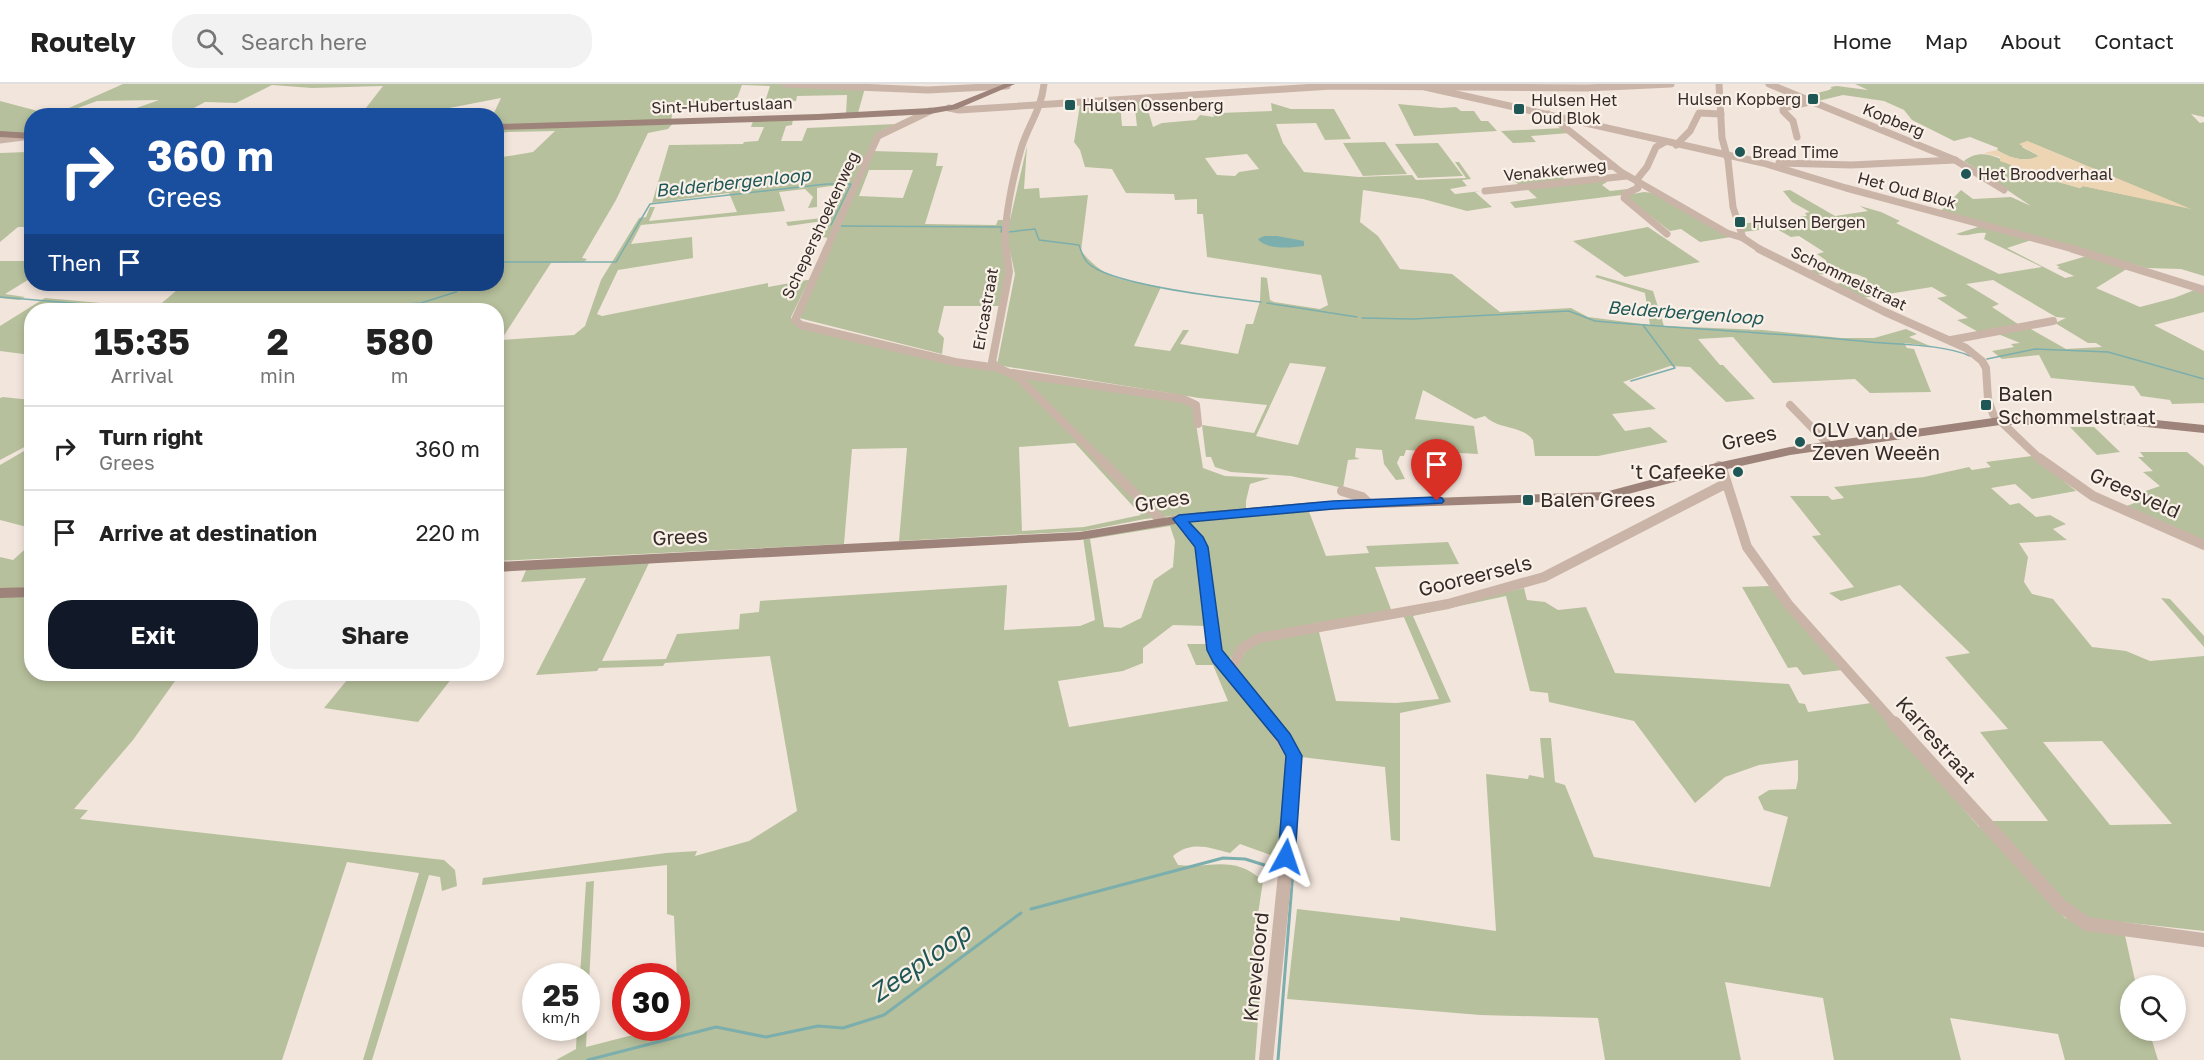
<!DOCTYPE html>
<html lang="en">
<head>
<meta charset="utf-8">
<style>
  :root { --surface:#fff; --page:#f2f2f2; --text:#222; --muted:#767676; --line:#e0e0e0; --accent:#111827 }
  body { margin:0; font-family:"Golos Text",sans-serif; background:var(--page); color:var(--text); height:100vh; display:flex; flex-direction:column; font-size:22px; white-space:nowrap }
  * { box-sizing:border-box; margin:0 }
  p { font-size:20px; color:var(--muted) }
  .icon { flex:none; width:33px; height:33px; fill:none; stroke:currentColor; stroke-width:2; stroke-linecap:round; stroke-linejoin:round }
  .map { position:relative; flex:1; overflow:hidden }
  .side { position:absolute; left:24px; top:219px; width:480px; height:378px; display:flex; flex-direction:column; background:var(--surface); border-radius:24px; box-shadow:0 3px 9px #0003 }
  .side>* { flex:none }
  .hud { position:absolute; left:24px; top:24px; width:480px; height:183px; border-radius:24px; box-shadow:0 3px 9px #0003; background:#1a4fa0; color:#fff; overflow:hidden }
  .tools { position:absolute; left:2120px; top:891px; display:grid; gap:12px }
  .tools a { display:grid; place-items:center; width:66px; height:66px; border-radius:50%; background:var(--surface); box-shadow:0 3px 9px #0003; font-size:30px }
  .speed { position:absolute; left:522px; top:879px; display:flex; gap:12px; font-size:30px; font-weight:700; text-align:center }
  .speed>* { display:grid; place-content:center; width:78px; height:78px; border-radius:50%; background:var(--surface); box-shadow:0 3px 9px #0003; line-height:1 }
  .speed small { font-size:15px; font-weight:400 }
  .speed .limit { border:9px solid #d22; background:#fff; color:#111 }
  .pin { position:absolute; display:grid; place-items:center; width:51px; height:51px; color:#fff; margin:-62px -26px; border-radius:50% 50% 50% 0; rotate:-45deg; box-shadow:0 0 6px #0007 }
  .pin .icon { rotate:45deg }
  .me { position:absolute; width:66px; margin:-33px; rotate:5deg; stroke-linejoin:round; filter:drop-shadow(0 0 4px #0008) }
  .turn { display:flex; align-items:center; gap:21px; height:126px; padding:0 24px; font-size:27px }
  .turn .icon { width:78px; height:78px; stroke-width:2.5 }
  .turn b { display:block; font-size:42px; line-height:51px }
  .then { display:flex; align-items:center; height:57px; padding:0 24px; background:#0003; gap:12px; font-size:22px }
  .eta { display:flex; justify-content:space-evenly; align-items:center; height:102px; text-align:center }
  .eta b { font-size:36px; font-weight:700; line-height:42px }
  .action { display:flex; gap:12px; margin-top:auto; padding:12px 24px }
  .action a { flex:1; height:69px; border-radius:24px; background:var(--accent); color:#fff; font-size:24px; font-weight:700; line-height:69px; text-align:center }
  .action a+a { background:var(--page); color:var(--text) }
  ul { padding:0; list-style:none }
  li { display:flex; align-items:center; gap:18px; height:84px; padding:0 24px; border-top:2px solid var(--line) }
  li div { flex:1 }
  li b { display:block; font-size:22px }
  li em { font-style:normal }
  header { display:flex; align-items:center; gap:36px; box-sizing:border-box; height:84px; padding:0 30px; background:var(--surface); border-bottom:2px solid var(--line) }
  header strong { font-size:28px }
  nav { display:flex; gap:33px; margin-inline-start:auto; font-size:21px }
  .search { width:420px; height:54px; background:var(--page); display:flex; align-items:center; gap:15px; box-sizing:border-box; padding:0 21px; border-radius:24px; color:var(--muted); font-size:22px }
  .map>svg:first-child { display:block }
  .green { fill:#b7c09c; fill-rule:evenodd }
  .sand { fill:#edd4b3 }
  .water { fill:#7baeac }
  .lines { fill:none; stroke-linecap:round; stroke-linejoin:round }
  .stream-far1 { stroke:#7baeac; stroke-width:1.5 }
  .stream { stroke:#7baeac; stroke-width:3 }
  .street-far3 { stroke:#cab4a8; stroke-width:7 }
  .street-far2 { stroke:#cab4a8; stroke-width:8 }
  .street-far1 { stroke:#cab4a8; stroke-width:10 }
  .street { stroke:#cab4a8; stroke-width:14 }
  .secondary { fill:#9d8379; fill-rule:evenodd }
  .route { fill:#1a73e8; stroke:#114b97; stroke-width:1.5 }
  .poi-dot { fill:#1e5756; stroke:#f9f0e8; stroke-width:2 }
  .labels { text-anchor:middle; stroke-width:4.5; stroke-linejoin:round; paint-order:stroke }
  .far-poi-label { font-size:16px; fill:#362b28; stroke:#f9f0e8; text-anchor:start }
  .far-street-label { font-size:16px; fill:#362b28; stroke:#f9f0e8 }
  .far-water-label { font-size:18px; font-style:italic; fill:#1e5756; stroke:#f9f0e8 }
  .poi-label { font-size:20px; fill:#362b28; stroke:#f9f0e8; text-anchor:start }
  .street-label { font-size:20px; fill:#362b28; stroke:#f9f0e8 }
  .near-water-label { font-size:26px; font-style:italic; fill:#1e5756; stroke:#f9f0e8 }
</style>
</head>
<body>
<header>
<strong>Routely</strong>
<div class="search"><svg class="icon" aria-label="search" viewBox="0 0 24 24"><circle cx="10" cy="10" r="6"/><path d="M15 15l6 6"/></svg>Search here</div>
<nav><a>Home</a><a>Map</a><a>About</a><a>Contact</a></nav>
</header>
<div class="map">
<svg width="2204" height="976" viewBox="0 0 2204 976">
  <rect width="100%" height="100%" fill="#f2e5dc"/>
  <g class="green">
    <path d="M123,0H789L865,4L858,29L846,30L847,11L797,12L796,17L765,18L770,2L742,1L736,17L674,22L671,36L497,41L496,32L493,31L501,14L439,26V25L385,28L381,31H356L362,29L383,2L312,4L272,1L236,19L205,18L181,31H117L159,16L97,17L59,31L32,32L31,50L0,48V17L53,31Z"/>
    <path d="M1855,0H2204V33L2191,30L2200,39L2204,38V192L2181,185L2147,184L1941,127L1961,106L1973,115L2011,113L2031,122L1964,77C1980,64 1998,72 2014,83L2010,85L2080,104L2083,102L2185,123L2027,57L2022,63L2039,72C2024,79 2010,74 1997,66L1998,64L1970,53L1954,57L1912,36L1904,26L1884,17L1843,11L1818,17L1805,12L1829,6L1832,4L1830,3L1837,2L1868,6Z"/>
    <path d="M1145,16L1153,43L1162,39L1196,36L1200,31L1214,33L1213,30L1220,29L1272,27L1271,19L1291,25H1334L1351,55L1325,56L1316,39L1276,40L1283,59L1304,88L1359,93L1412,91L1416,96L1466,94L1455,78H1459L1471,95L1462,96L1467,102L1450,105L1455,110L1481,107L1475,108L1492,123L1467,127L1423,115L1363,106L1360,138L1378,152L1400,185L1452,190L1500,228L1571,224L1588,233L1650,241L1645,209L1595,193L1597,191L1653,207L1664,242L1763,246L1841,254H1874L1906,245L1917,250L1909,253L1930,262L1904,259L1907,264L1914,265L1931,308L1870,309L1855,295L1773,299L1733,253L1698,255L1720,281H1723L1755,315L1726,318L1690,283L1670,282L1623,298L1656,325L1612,330L1625,347L1650,343L1668,358L1598,372H1535L1533,356C1522,341 1498,346 1485,332L1475,335L1423,306L1415,335L1474,342L1478,370L1406,366L1404,372H1400L1397,379L1405,395L1396,396L1384,380L1382,366L1356,364L1355,373L1360,375L1348,376L1343,404L1291,392L1231,388L1215,383L1211,373H1206L1202,341L1254,349L1267,321L1199,314L997,281L1015,190L1010,167L999,222H944L938,248L944,254L942,270L799,234L873,67L938,69L936,82H943L925,140L996,141L998,136H1010L1027,62L1024,105L1039,104L1040,114L1088,111L1081,167C1106,197 1124,196 1161,203L1134,262L1170,267L1183,246H1189L1180,260L1238,270L1246,240H1253L1260,217L1261,193L1267,194L1270,216L1274,218L1320,225L1328,221L1321,191L1207,173L1203,130H1197V115L1175,116L1174,110L1126,109L1112,85L1085,83L1080,66L1074,58L1080,21L1095,19V29L1108,28V19L1120,18L1122,42H1137L1134,17ZM1247,70L1259,85L1239,88L1235,92L1217,91L1205,74ZM869,86H913L903,114L859,112ZM1290,279L1326,283L1298,361L1256,352Z"/>
    <path d="M1398,20L1441,24L1456,23L1461,27H1474L1481,37H1488L1497,47L1414,52Z"/>
    <path d="M793,35L792,41L786,42L781,57H802L807,44L896,40L885,45L874,54L828,154L822,153L830,136L788,142L786,138L831,133L846,100L817,104V123L808,124L813,113L805,105L779,108L785,127L641,141L631,160L692,153L693,174L618,186L597,230L602,232L768,199V203L807,196H809L791,233V237L797,241L937,275L1177,316L1193,321L1203,384L1225,392L1270,394L1250,400L1246,417V424L1145,435L1084,447L899,457L907,364L852,365L844,460L497,477L496,226H372L374,223H367L368,221L307,226H32L31,271L0,267V242L45,214L156,224L184,200H496L497,74L533,68L555,47L507,48L497,50V44L674,38L668,45L648,49L616,116L582,174L587,175L584,178L551,179L501,256L574,251L585,242L601,196L639,134L646,133L650,123H655L649,137L737,128L729,109L652,119L669,61L743,60L744,58L758,57L764,43H751L753,37ZM1075,359L1141,431L1084,443L1022,447L1019,363Z"/>
    <path d="M1563,44L1570,49L1531,52L1536,58L1513,59L1501,47Z"/>
    <path d="M1385,58L1407,90L1363,92L1343,59Z"/>
    <path d="M1438,59L1463,92L1418,94L1395,60Z"/>
    <path d="M31,64V143H18L0,158V69L27,68Z"/>
    <path d="M1553,87L1569,98L1521,102L1507,92Z"/>
    <path d="M1602,96L1607,98L1602,101L1610,107L1628,105L1622,111L1515,124L1510,118L1537,114L1526,104Z"/>
    <path d="M1790,106L1835,132L1868,127L1860,122L1881,128L1900,137L1896,139L1999,190L2042,183L1984,155L1986,149C1976,147 1967,154 1956,150L1981,142L2035,155L2007,164L2065,194L2074,192L2057,184L2060,183L2056,181L2090,171L2130,183L2096,204L2140,223L2174,214L2197,205L2204,207V228L2154,241L2204,267V319L2172,320L2170,316L2141,312L2134,302L2051,294L2039,271L2002,275L1992,267L2014,263L2011,260L2020,259L1998,250L2029,244L2066,265L2102,263L2096,259H2088L2055,239L2066,234L2056,233L1993,196L1966,200L1999,220L1992,223L2018,240L1980,249L1957,236L1968,234L1937,214L1947,212L1932,203L1863,214L1835,200L1866,195C1847,181 1825,197 1808,187L1823,184L1816,180L1827,177L1817,170L1824,168L1799,152L1791,153L1775,144L1743,148L1740,140L1807,132L1805,129L1810,128L1792,118L1783,107Z"/>
    <path d="M1644,108L1654,109L1731,153L1700,158L1681,145L1670,147L1627,114V111Z"/>
    <path d="M1648,143L1700,178L1625,193L1573,157Z"/>
    <path d="M0,177H31V194L5,210L25,213L19,216L0,214Z"/>
    <path d="M3,313L31,316L32,359L0,376V314Z"/>
    <path d="M2070,343H2094L2120,368L2097,371Z"/>
    <path d="M31,363V444L0,436V381Z"/>
    <path d="M2140,368H2187L2204,382V457L2124,423L2145,415L2137,410L2160,402L2143,388L2153,387L2138,373H2144Z"/>
    <path d="M2032,372L2076,407L2032,415L2015,400L1991,404L2010,421L2019,419L2036,433L2050,431L2066,440L2053,445L2067,456L2019,459L2028,473L2024,498L2032,510L2053,515L2092,563L2126,567L2150,577L2204,572V847L2122,838L2136,901L2130,902V946L2149,947L2158,976H2065L2058,950L1950,934L1961,976H1834L1823,914L1725,898L1741,976H1605L1598,934L1480,931L1287,915L1297,825L1400,837V833L1496,847L1486,690L1528,695L1529,691L1544,694L1540,654H1551L1555,698L1565,701L1594,773L1770,803L1788,733L1764,726L1758,713L1769,706L1796,705L1798,696V676L1759,681L1725,693L1695,719L1634,637L1549,618L1548,609L1530,607L1506,512L1413,532L1451,618L1400,629V757L1391,756L1385,683L1301,673L1298,664L1235,586L1249,561L1318,544L1336,617L1396,619L1439,615L1403,531L1524,504L1527,516L1545,518L1558,526L1586,523L1615,589L1789,600L1799,619L1805,620L1808,628L1871,619L1979,743L1991,737H2048L1980,648L2008,645L1945,573L1970,569L1900,501L1841,517L1829,509L1854,503L1812,452L1821,451L1790,412H1828L1832,416L1844,414L1834,403L1924,393L1969,383L1972,386L1991,383L1986,378ZM2102,657L2172,740L2110,741L2043,658ZM2001,764L2067,823L2066,835Z"/>
    <path d="M1308,425L1326,472L1369,469L1366,462L1448,458L1459,480L1375,483L1392,528C1339,537 1265,538 1226,579L1217,564L1209,497L1187,436Z"/>
    <path d="M1176,438L1197,459L1206,542L1173,541L1143,564V579L1123,587L1058,597L1069,643L1228,617L1213,581H1196L1187,560H1207L1218,580L1290,671L1279,774L1240,760L1230,769C1209,764 1192,756 1173,772L1178,781C1212,785 1233,770 1263,797L1254,856V864L1263,869L1255,976H556L576,965L577,944H586V892H580L586,798L594,797L586,963L660,944H676L677,939L679,938L674,832L667,830V781L482,801L483,794L666,769L697,767L695,772L749,757L797,727L770,572L665,579L663,582L599,584L597,587L536,591L586,494L521,498L527,484L650,477L602,577L666,575L677,550L739,545L740,530L759,528L760,517L1007,501L1004,546L1080,542L1095,536L1083,453ZM1170,442L1175,457L1173,483L1154,496L1141,534L1121,544L1104,543L1090,455Z"/>
    <path d="M31,460V503L0,505V473L13,476Z"/>
    <path d="M1770,502L1842,586L1803,591L1797,583L1788,584L1742,503Z"/>
    <path d="M31,510L32,590H180L133,656L74,725L88,726L80,735L444,776L455,786L457,802L442,807L440,793L429,791L372,976H363L419,789L347,778L282,976H0V512Z"/>
    <path d="M2161,514L2170,515L2204,552V563Z"/>
    <path d="M352,590H455L418,638L324,624Z"/>
  </g>
  <path class="sand" d="M2027,57L2039,62L2191,125L2083,102L2080,104L2009,84L2014,82L2000,77V73L1984,69L1997,66C2010,74 2024,79 2039,72L2019,60Z"/>
  <path class="water" d="M1264,152H1277L1304,157V162C1291,164 1266,166 1258,155Z"/>
  <g class="lines">
    <g class="stream-far1">
      <path d="M841,142L1002,143L1001,148"/>
      <path d="M1008,148L1035,145L1039,156L1079,161C1081,166 1083,174 1087,178C1107,201 1227,214 1261,218"/>
      <path d="M496,178H616L650,120L827,100H851L831,141"/>
      <path d="M0,213L154,226"/>
      <path d="M1267,219L1357,233"/>
      <path d="M307,226L421,219L456,208L462,200"/>
      <path d="M1362,234L1413,235L1569,227L1595,237C1687,245 1779,249 1870,258C1900,261 1943,260 1970,272"/>
      <path d="M1987,275L2035,265L2108,268L2204,295"/>
      <path d="M1631,297L1675,284L1643,241"/>
    </g>
    <g class="stream">
      <path d="M1031,825L1223,774L1245,775L1277,785"/>
      <path d="M588,976L716,943L766,953L818,942L843,944L884,931L1021,829"/>
      <path d="M1278,976L1293,787"/>
    </g>
    <g class="street-far3">
      <path d="M785,0L928,6L1007,2"/>
      <path d="M1719,0L1722,54L1728,76L1733,123L1743,154"/>
      <path d="M1769,0L1955,76L2004,106"/>
      <path d="M1425,3L1763,79L1846,104L2077,166"/>
      <path d="M949,24L959,26L1332,2L1587,4L1671,0"/>
      <path d="M1548,30L1621,88L1727,149L1743,154L1761,166"/>
      <path d="M1797,53L1793,37L1783,27V24L1814,17"/>
      <path d="M0,56L31,52"/>
      <path d="M1665,58L1656,63L1647,83L1638,94V104L1625,110L1624,114L1667,150"/>
      <path d="M1676,61L1690,47L1699,29L1721,30"/>
      <path d="M1779,79L1851,81L1955,76"/>
      <path d="M1570,86L1613,82"/>
      <path d="M1485,107L1627,92"/>
      <path d="M826,166L878,52L930,27"/>
      <path d="M1006,166C1002,142 1014,89 1021,65C1028,41 1041,27 1044,0"/>
    </g>
    <g class="street-far2">
      <path d="M827,165L795,236L801,241L955,278L998,284"/>
      <path d="M1006,165L1009,188L992,278L998,284L1018,293L1101,376"/>
      <path d="M1759,165L1883,227L1966,264L1982,277L1986,284L1988,315L1993,330L2041,376"/>
      <path d="M2073,165L2204,206"/>
      <path d="M1951,256L2053,237"/>
      <path d="M1013,289L1183,315L1196,321L1198,340"/>
      <path d="M1790,321L1829,361"/>
    </g>
    <g class="street-far1">
      <path d="M1099,374L1162,437"/>
      <path d="M2039,374L2093,412L2204,461"/>
      <path d="M1719,382L1723,387L1747,463L1788,520L1896,641"/>
      <path d="M1342,407L1362,413L1368,419"/>
      <path d="M1179,435L1198,456L1201,463L1214,566L1218,574L1273,641"/>
      <path d="M1230,589L1241,565L1259,554L1448,520L1544,493L1721,402L1727,401"/>
    </g>
    <g class="street">
      <path d="M1894,639L2061,822L2087,840L2204,856"/>
      <path d="M1266,976L1289,751L1294,672L1272,639"/>
    </g>
    <g class="secondary">
      <path d="M1004,0H1015L957,25L930,30L818,36L496,46V40L818,30L930,24L952,21Z"/>
      <path d="M0,47L32,49V55L0,53Z"/>
      <path d="M2117,332L2204,341V349L2117,340L2000,341L1790,371L1705,390L1605,416L1315,426L1193,437L1080,456L496,488V478L1080,448L1193,429L1315,418L1605,408L1703,382L1790,363L2000,333Z"/>
      <path d="M32,503V513L0,514V504Z"/>
    </g>
  </g>
  <path class="route" d="M1437,413L1442,414L1444,417L1442,419L1333,425L1189,438L1203,453L1208,463L1222,566L1290,650L1302,672L1295,773L1292,778L1286,780L1280,778L1278,773L1286,672L1278,657L1213,578L1207,566L1195,463L1173,435L1179,431L1333,417Z"/>
  <g class="poi-dot">
    <rect x="1807" y="9" width="12" height="12" rx="3"/>
    <rect x="1064" y="15" width="12" height="12" rx="3"/>
    <rect x="1513" y="19" width="12" height="12" rx="3"/>
    <circle cx="1740" cy="68" r="6"/>
    <circle cx="1966" cy="90" r="6"/>
    <rect x="1734" y="132" width="12" height="12" rx="3"/>
    <rect x="1980" y="315" width="12" height="12" rx="3"/>
    <circle cx="1800" cy="358" r="6"/>
    <circle cx="1738" cy="388" r="6"/>
    <rect x="1522" y="410" width="12" height="12" rx="3"/>
  </g>
  <g class="labels">
    <g class="far-poi-label">
      <text x="1801" y="21" text-anchor="end">Hulsen Kopberg</text>
      <text x="1531" y="22">Hulsen Het<tspan x="1531" dy="18">Oud Blok</tspan></text>
      <text x="1082" y="27">Hulsen Ossenberg</text>
      <text x="1752" y="74">Bread Time</text>
      <text x="1978" y="96">Het Broodverhaal</text>
      <text x="1752" y="144">Hulsen Bergen</text>
    </g>
    <g class="far-street-label">
      <text transform="translate(722 21) rotate(-2)" y="6">Sint-Hubertuslaan</text>
      <text transform="translate(1894 36) rotate(22)" y="6">Kopberg</text>
      <text transform="translate(1555 86) rotate(-6)" y="6">Venakkerweg</text>
      <text transform="translate(1907 106) rotate(15)" y="6">Het Oud Blok</text>
      <text transform="translate(820 141) rotate(-65)" y="6">Schepershoekenweg</text>
      <text transform="translate(1849 194) rotate(26)" y="6">Schommelstraat</text>
      <text transform="translate(985 225) rotate(-80)" y="6">Ericastraat</text>
    </g>
    <g class="far-water-label">
      <text transform="translate(733 99) rotate(-6)" y="6">Belderbergenloop</text>
      <text transform="translate(1685 229) rotate(4)" y="6">Belderbergenloop</text>
    </g>
    <g class="poi-label">
      <text x="1998" y="317">Balen<tspan x="1998" dy="23">Schommelstraat</tspan></text>
      <text x="1812" y="353">OLV van de<tspan x="1812" dy="23">Zeven Weeën</tspan></text>
      <text x="1726" y="395" text-anchor="end">'t Cafeeke</text>
      <text x="1540" y="423">Balen Grees</text>
    </g>
    <g class="street-label">
      <text transform="translate(1749 354) rotate(-12)" y="7">Grees</text>
      <text transform="translate(2135 409) rotate(24)" y="7">Greesveld</text>
      <text transform="translate(1162 417) rotate(-9)" y="7">Grees</text>
      <text transform="translate(680 453) rotate(-3)" y="7">Grees</text>
      <text transform="translate(1475 492) rotate(-14)" y="7">Gooreersels</text>
      <text transform="translate(1936 656) rotate(48)" y="7">Karrestraat</text>
      <text transform="translate(1256 883) rotate(-84)" y="7">Kneveloord</text>
    </g>
    <g class="near-water-label">
      <text transform="translate(920 879) rotate(-35)" y="9">Zeeploop</text>
    </g>
  </g>
</svg>
<div class="tools">
<a><svg class="icon" aria-label="search" viewBox="0 0 24 24"><circle cx="10" cy="10" r="6"/><path d="M15 15l6 6"/></svg></a>
</div>
<div class="speed"><div>25<small>km/h</small></div><div class="limit">30</div></div>
<div class="pin" style="left:1437px;top:417px;background:#d93025"><svg class="icon" aria-label="arrive" viewBox="0 0 24 24"><path d="M6 21V4h12l-3 4 3 4H6"/></svg></div>
<svg class="me" style="left:1286px;top:773px" viewBox="-20 -20 40 40"><path d="M0-17L14 15 0 8-14 15z" fill="#1a73e8" stroke="#fff" stroke-width="4"/></svg>
<div class="hud">
<div class="turn"><svg class="icon" aria-label="right" viewBox="0 0 24 24"><path d="M7 20v-9h11M14 6l5 5-5 5"/></svg><div><b>360 m</b>Grees</div></div>
<div class="then">Then<svg class="icon" aria-label="arrive" viewBox="0 0 24 24"><path d="M6 21V4h12l-3 4 3 4H6"/></svg></div>
</div>
<section class="side">
<div class="eta">
<div><b>15:35</b><p>Arrival</p></div>
<div><b>2</b><p>min</p></div>
<div><b>580</b><p>m</p></div>
</div>
<ul>
<li><svg class="icon" aria-label="right" viewBox="0 0 24 24"><path d="M7 20v-9h11M14 6l5 5-5 5"/></svg><div><b>Turn right</b><p>Grees</p></div><em>360 m</em></li>
<li><svg class="icon" aria-label="arrive" viewBox="0 0 24 24"><path d="M6 21V4h12l-3 4 3 4H6"/></svg><div><b>Arrive at destination</b></div><em>220 m</em></li>
</ul>
<div class="action"><a>Exit</a><a>Share</a></div>
</section>
</div>
</body>
</html>
